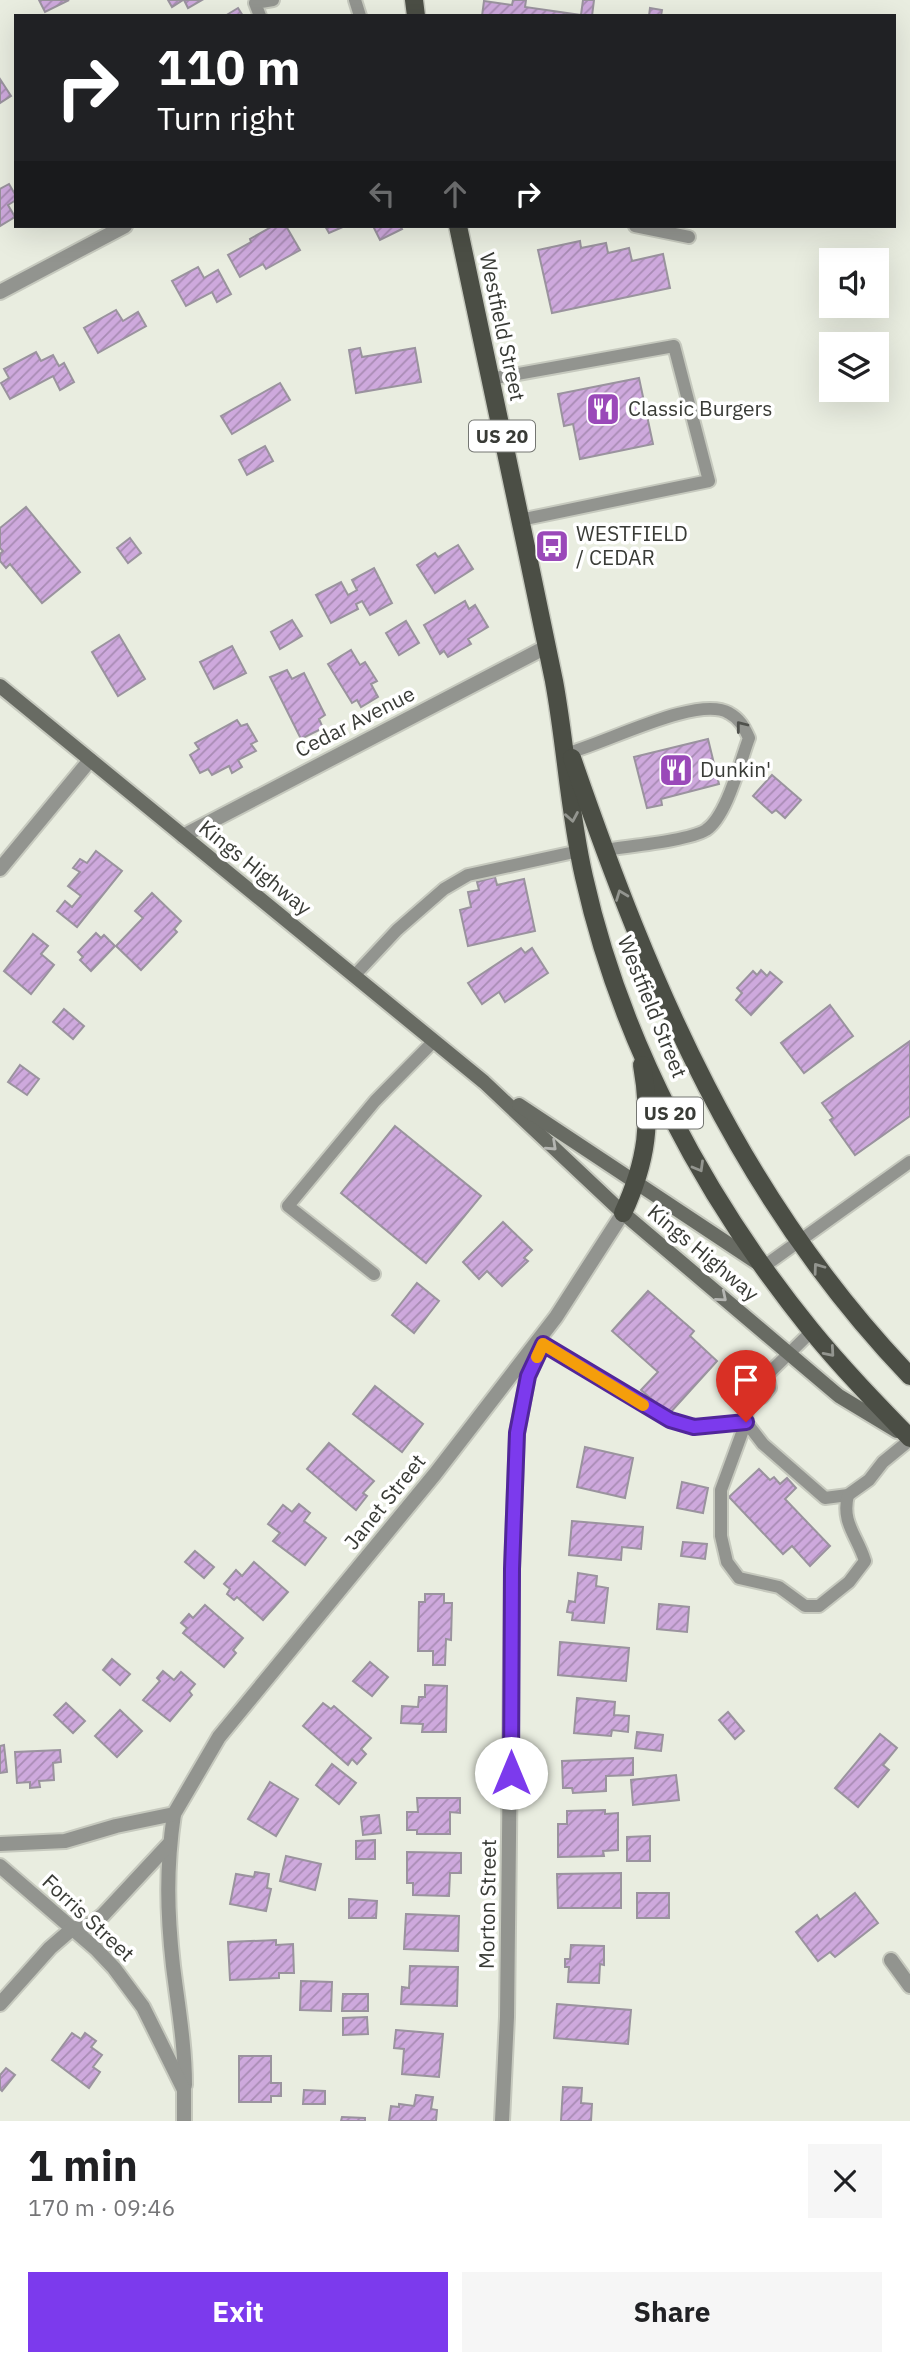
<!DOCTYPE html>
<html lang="en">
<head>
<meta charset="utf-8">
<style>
  :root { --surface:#fff; --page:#f6f6f6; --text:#202124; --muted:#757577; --accent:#7c3aed }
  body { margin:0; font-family:"IBM Plex Sans",sans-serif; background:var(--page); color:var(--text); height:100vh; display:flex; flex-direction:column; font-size:26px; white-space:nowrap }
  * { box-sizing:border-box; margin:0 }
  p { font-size:23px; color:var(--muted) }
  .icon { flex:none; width:38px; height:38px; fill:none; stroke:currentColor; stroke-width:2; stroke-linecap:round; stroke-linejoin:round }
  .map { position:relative; height:2121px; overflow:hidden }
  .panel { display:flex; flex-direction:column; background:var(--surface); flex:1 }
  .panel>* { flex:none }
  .hud { position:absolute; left:14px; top:14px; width:882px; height:214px; border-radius:0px; box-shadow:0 7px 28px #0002; background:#202124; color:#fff; overflow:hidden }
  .buttons { position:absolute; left:819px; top:248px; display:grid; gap:14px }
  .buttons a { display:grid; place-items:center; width:70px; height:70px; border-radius:0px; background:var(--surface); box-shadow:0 7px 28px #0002; font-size:35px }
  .pin { position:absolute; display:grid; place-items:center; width:60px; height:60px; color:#fff; margin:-72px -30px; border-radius:50% 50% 50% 0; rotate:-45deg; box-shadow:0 0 7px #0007 }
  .pin .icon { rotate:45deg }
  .me { position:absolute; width:77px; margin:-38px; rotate:0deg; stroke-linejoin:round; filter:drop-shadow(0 0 5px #0008) }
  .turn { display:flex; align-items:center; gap:24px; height:147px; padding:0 28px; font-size:32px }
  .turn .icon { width:91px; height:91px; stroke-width:2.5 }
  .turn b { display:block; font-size:49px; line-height:60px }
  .lanes { display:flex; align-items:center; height:66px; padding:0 28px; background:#0003; justify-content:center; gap:35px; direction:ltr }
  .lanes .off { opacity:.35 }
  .round { display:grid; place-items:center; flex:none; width:74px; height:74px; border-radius:0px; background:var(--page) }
  .summary { display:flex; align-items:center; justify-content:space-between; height:119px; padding:0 28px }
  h1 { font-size:42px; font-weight:700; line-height:52px }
  .cta { display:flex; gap:14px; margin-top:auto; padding:14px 28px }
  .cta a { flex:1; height:80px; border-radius:0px; background:var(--accent); color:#fff; font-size:28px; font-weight:700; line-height:80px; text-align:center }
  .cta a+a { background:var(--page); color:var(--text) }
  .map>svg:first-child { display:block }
  .building { fill:url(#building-hatch); stroke:#9a939e; stroke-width:2 }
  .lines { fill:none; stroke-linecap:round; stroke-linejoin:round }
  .lane-casing { stroke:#c6c9be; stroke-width:16 }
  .street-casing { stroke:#c6c9be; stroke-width:18 }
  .secondary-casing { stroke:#c6c9be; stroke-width:18 }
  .primary-casing { stroke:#c6c9be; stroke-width:21 }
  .lane { stroke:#92948f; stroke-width:12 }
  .street { stroke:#92948f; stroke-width:14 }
  .secondary { stroke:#686b63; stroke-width:14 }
  .primary { stroke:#4b4e45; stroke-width:18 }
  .oneway { stroke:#4f514c }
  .oneway2 { stroke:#93958f }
  .oneway3 { stroke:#b4b5b1 }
  .route-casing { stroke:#51269a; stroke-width:18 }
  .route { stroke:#7c3aed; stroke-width:12 }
  .slow { stroke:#f59e0b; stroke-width:12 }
  .labels { text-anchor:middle; stroke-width:7; stroke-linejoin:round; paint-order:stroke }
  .shield { fill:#fff; stroke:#747672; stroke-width:2 }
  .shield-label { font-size:19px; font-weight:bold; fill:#393b36 }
  .street-label { font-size:21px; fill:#393b36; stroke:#fff }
  .poi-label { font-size:21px; fill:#393b36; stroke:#fff; text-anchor:start }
</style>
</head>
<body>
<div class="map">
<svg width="910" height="2121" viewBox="0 0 910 2121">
  <defs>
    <pattern id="building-hatch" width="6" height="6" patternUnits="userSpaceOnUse" patternTransform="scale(1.75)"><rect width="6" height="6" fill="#cea9dd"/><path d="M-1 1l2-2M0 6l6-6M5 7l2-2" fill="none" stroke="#a88bb4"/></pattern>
  </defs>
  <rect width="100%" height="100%" fill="#e9ede0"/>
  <g class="building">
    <path d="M39,0H69L45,12Z"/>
    <path d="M168,0H183L172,7Z"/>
    <path d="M184,0H202L188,8Z"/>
    <path d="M513,0H526L525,7L581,15L583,0H594L592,16H482L484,1L512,5Z"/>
    <path d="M238,8L243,16H225Z"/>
    <path d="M650,8L662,10L661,16H649Z"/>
    <path d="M0,79L11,96L0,103Z"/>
    <path d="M9,184L16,196V200L8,205L15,217L0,226V189Z"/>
    <path d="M273,226H286L300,250L266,269L263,264L240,277L228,255L251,242L250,239Z"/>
    <path d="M325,226H345L329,233Z"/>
    <path d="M373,226H400L402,229L380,240Z"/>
    <path d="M580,241L581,248L606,243L608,253L629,248L632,261L663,254L670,288L552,313L538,250Z"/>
    <path d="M198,267L204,278L218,270L231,294L217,302L212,292L186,306L172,281Z"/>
    <path d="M116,310L123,321L138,312L146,326L98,353L84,328Z"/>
    <path d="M360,348L362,357L415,348L421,382L356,393L349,350Z"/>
    <path d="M36,352L41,361L53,355L59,366L64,363L74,382L60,390L53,376L10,399L1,383L9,378L4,369Z"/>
    <path d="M639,378L653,444L580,459L573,424L564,426L558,394Z"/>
    <path d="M280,383L290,400L232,434L221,416Z"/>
    <path d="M265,446L273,461L247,475L239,460Z"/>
    <path d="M26,507L80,572L42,603L10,564L6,568L0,561V554L3,551L0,548V528Z"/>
    <path d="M130,538L141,553L128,563L117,548Z"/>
    <path d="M458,545L473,569L435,593L417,565L435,553L438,557Z"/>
    <path d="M374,568L392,603L370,615L362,601L356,604L358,609L331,623L316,595L341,582L348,595L357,590L352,580Z"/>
    <path d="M465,601L469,609L475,605L488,627L468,639L471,644L448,657L444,651L440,654L424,625Z"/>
    <path d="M292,620L302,636L280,649L271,632Z"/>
    <path d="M406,621L419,643L399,655L386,633Z"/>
    <path d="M119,635L145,679L118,696L92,652Z"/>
    <path d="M232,646L246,673L214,689L200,662Z"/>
    <path d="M351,650L360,665L365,662L377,681L371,684L378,697L361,707L357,700L352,703L328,664Z"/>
    <path d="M287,670L292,679L304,673L325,715L319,719L323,728L301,739L270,677Z"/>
    <path d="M237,720L241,726L247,724L257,741L251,744L256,751L238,760L242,767L232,773L229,766L212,775L208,769L200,773L190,755L199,749L195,743Z"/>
    <path d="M708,739L719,784L661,799L662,805L647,808L634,757Z"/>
    <path d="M772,775L801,800L785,818L776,810L772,813L753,796Z"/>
    <path d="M96,851L122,871L77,927L57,911L65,901L72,907L81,896L68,886L80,872L73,868L80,859L87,863Z"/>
    <path d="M495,877L497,885L524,879L535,931L468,946L460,910L471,907L468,892L479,890L477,882Z"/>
    <path d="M152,893L181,921L174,929L177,932L141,970L116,946L143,918L135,911Z"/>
    <path d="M96,933L101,938L104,935L115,946L91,971L80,960L83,957L78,952Z"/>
    <path d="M33,934L48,946L41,954L54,965L31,994L4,971Z"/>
    <path d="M521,948L525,953L532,948L548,973L505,1002L499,992L482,1004L468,983Z"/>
    <path d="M761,970L767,976L770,972L782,982L751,1015L736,1000L742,993L737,988L753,971L757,975Z"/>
    <path d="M830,1005L853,1036L804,1073L781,1043Z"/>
    <path d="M64,1009L84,1026L73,1039L53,1022Z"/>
    <path d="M910,1041V1116L855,1155L830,1120L833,1118L822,1103Z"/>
    <path d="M20,1065L39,1079L27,1095L8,1082Z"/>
    <path d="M395,1126L481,1196L426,1263L341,1193Z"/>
    <path d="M503,1222L532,1250L524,1258L528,1261L502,1286L487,1271L479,1279L463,1262Z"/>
    <path d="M417,1283L439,1301L414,1333L392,1315Z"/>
    <path d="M648,1291L694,1331L690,1336L717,1361L669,1414L641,1390L658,1372L612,1331Z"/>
    <path d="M375,1386L423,1424L402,1452L353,1414Z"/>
    <path d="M329,1443L374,1481L363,1493L367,1496L356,1510L307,1469Z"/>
    <path d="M585,1447L633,1458L625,1498L577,1487Z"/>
    <path d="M759,1469L770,1480L774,1477L780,1484L787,1478L796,1488L785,1499L830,1546L810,1566L792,1546L783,1554L729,1497Z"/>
    <path d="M682,1482L708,1488L703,1513L677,1508Z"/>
    <path d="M299,1504L310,1513L304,1521L326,1538L305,1565L273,1541L280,1533L268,1524L283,1505L292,1512Z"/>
    <path d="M572,1521L643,1527L641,1549L622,1547L621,1560L569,1555Z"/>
    <path d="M683,1542L707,1544L705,1559L681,1556Z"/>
    <path d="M195,1551L214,1567L204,1578L185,1562Z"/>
    <path d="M254,1562L288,1592L263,1620L237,1597L234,1600L227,1594L230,1589L224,1584L236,1570L242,1576Z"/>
    <path d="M578,1573L597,1576L596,1586L608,1588L604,1623L572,1620L573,1613L567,1612L569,1601L575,1602Z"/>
    <path d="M425,1594H444V1603H452L451,1640L446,1639L445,1665H433V1651H418L419,1602H425Z"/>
    <path d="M659,1604L689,1607L687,1632L657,1629Z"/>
    <path d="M205,1605L243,1638L233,1650L236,1653L224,1667L183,1633L187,1628L181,1623L189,1614L193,1618Z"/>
    <path d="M560,1642L629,1648L626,1681L558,1675Z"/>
    <path d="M112,1659L130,1674L120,1685L103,1670Z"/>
    <path d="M370,1662L388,1677L372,1696L353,1681Z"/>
    <path d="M163,1671L174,1680L181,1672L195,1684L189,1691L192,1695L170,1721L143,1700L160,1681L157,1678Z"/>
    <path d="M425,1685L447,1686L446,1732H422L423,1724L401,1723L402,1706L418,1707L419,1697H425Z"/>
    <path d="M577,1698L615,1702L614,1715L629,1716L628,1732L612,1730L611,1736L574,1733Z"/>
    <path d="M66,1703L85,1721L73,1733L54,1715Z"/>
    <path d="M323,1703L331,1709L334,1706L371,1738L361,1749L366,1754L357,1764L352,1759L348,1765L303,1726Z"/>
    <path d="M120,1710L142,1731L117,1757L95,1736Z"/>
    <path d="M728,1712L744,1731L735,1739L719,1720Z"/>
    <path d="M637,1732L663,1735L661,1751L635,1748Z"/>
    <path d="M880,1734L897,1748L883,1765L889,1770L858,1807L835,1788Z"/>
    <path d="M4,1745L7,1772L0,1773V1746Z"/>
    <path d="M60,1750L61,1762L53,1763L54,1780L39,1781L40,1787L30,1788V1782L17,1783L15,1752Z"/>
    <path d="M633,1758V1775L606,1776V1791L573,1793L572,1788H563L562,1761Z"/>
    <path d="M332,1764L356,1783L339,1804L316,1785Z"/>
    <path d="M676,1775L679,1800L633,1805L631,1780Z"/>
    <path d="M270,1782L298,1799L276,1836L248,1819Z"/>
    <path d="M417,1798H460V1813L450,1812V1834H417V1830H407V1812H418Z"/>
    <path d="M605,1810V1814L618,1813V1850L603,1851L604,1856L558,1857V1824H567V1811Z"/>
    <path d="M379,1815L381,1833L363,1835L361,1817Z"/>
    <path d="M650,1836V1861H627V1837Z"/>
    <path d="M375,1840V1859H356V1841Z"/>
    <path d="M407,1852L461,1853V1873H450L449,1896L413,1895V1883H407Z"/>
    <path d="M286,1856L321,1864L315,1890L280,1881Z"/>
    <path d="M255,1872L269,1874L267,1888L271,1889L266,1911L230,1904L236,1874L254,1877Z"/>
    <path d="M621,1873V1908H558L557,1874Z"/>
    <rect x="637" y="1893" width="32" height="25"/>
    <path d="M855,1893L878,1923L835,1957L830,1952L818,1961L796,1932L817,1915L820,1920Z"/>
    <path d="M349,1899L377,1901L376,1918H349Z"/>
    <path d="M406,1914L459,1916L458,1951L404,1949Z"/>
    <path d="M276,1940V1945L293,1944L294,1973H279V1978L230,1980L228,1942Z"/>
    <path d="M571,1945L604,1946V1965L600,1964L599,1983L568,1982L569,1967H565V1959H570Z"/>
    <path d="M410,1966L458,1967L457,2006L401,2004L402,1987L409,1988Z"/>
    <path d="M301,1981L332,1982L331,2011L300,2010Z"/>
    <path d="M343,1994H368V2011H342Z"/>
    <path d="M557,2004L631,2010L628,2044L554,2038Z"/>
    <path d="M367,2017L368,2034L343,2035V2018Z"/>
    <path d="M396,2030L443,2034L439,2077L402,2074L404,2049L394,2048Z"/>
    <path d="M72,2033L81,2039L85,2033L96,2041L91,2047L102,2055L93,2067L100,2072L89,2088L52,2060Z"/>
    <path d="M239,2056H271V2083H281V2096H271V2102H239Z"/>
    <path d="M6,2068L15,2075L2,2091L0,2089V2075Z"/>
    <path d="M563,2087L582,2088L581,2103L592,2104L591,2121H561Z"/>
    <path d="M304,2090L325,2091V2104H303Z"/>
    <path d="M416,2095L433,2097L431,2109L437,2110L436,2121H389L391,2106L399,2107V2104L414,2106Z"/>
    <path d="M342,2117L365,2118V2121H341Z"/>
  </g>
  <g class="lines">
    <g class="lane-casing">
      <g id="lane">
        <path d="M355,0L360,16"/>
        <path d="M260,16L255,3L273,0"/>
        <path d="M635,226L689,237"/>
        <path d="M490,379L674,346L709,481L520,520"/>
        <path d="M564,754C601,746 697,694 729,713C740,719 744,727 749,738C740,762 727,816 706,830C688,841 628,846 605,850"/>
        <path d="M354,976L397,930L444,889L468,875L579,851"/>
        <path d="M763,1267L910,1162"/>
        <path d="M374,1274L288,1206L375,1101L434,1041"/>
        <path d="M812,1331L767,1375H754L744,1386L747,1401L746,1422L763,1444L825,1498L848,1495L869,1480L883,1462L910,1440"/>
        <path d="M538,1341L670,1420L694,1427L746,1422L721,1490V1536L727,1562L739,1578L779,1587L805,1606H819L849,1582L865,1561C857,1535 841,1523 848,1495"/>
        <path d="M747,1401L762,1397L770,1388L767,1375"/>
      </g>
    </g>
    <g class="street-casing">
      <g id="street">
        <path d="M0,292L125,226"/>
        <path d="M183,836L546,647"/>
        <path d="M0,869L90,760"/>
        <path d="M174,1814C166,1868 167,1912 173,1966C178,2006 185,2045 185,2085"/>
        <path d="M0,1844L65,1841L116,1826L174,1814L219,1737L435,1474L556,1317L623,1213"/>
        <path d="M0,1866L96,1949L114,1968L143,2007L184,2090V2121"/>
        <path d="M891,1960L910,1986"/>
        <path d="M0,2004L50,1948L72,1929L89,1925L103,1915L170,1843"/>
        <path d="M502,2121L507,2017L512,1569L517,1433L528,1376L543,1343"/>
      </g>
    </g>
    <g class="secondary-casing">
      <g id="secondary">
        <path d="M0,686L484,1082L623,1213L839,1396L897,1431"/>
        <path d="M519,1105L759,1264"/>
      </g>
    </g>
    <g class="primary-casing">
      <g id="primary">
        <path d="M414,0L416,16"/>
        <path d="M458,226C489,377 523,529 554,681C566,746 569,812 584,877C621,1043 705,1199 811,1330C842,1368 876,1403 910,1438"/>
        <path d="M572,758C651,987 739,1198 910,1376"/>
        <path d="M623,1213C647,1161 652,1121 642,1065"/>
      </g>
    </g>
    <use href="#lane" class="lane"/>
    <use href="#street" class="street"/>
    <use href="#secondary" class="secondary"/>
    <use href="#primary" class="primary"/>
  </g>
  <defs><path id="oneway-chevron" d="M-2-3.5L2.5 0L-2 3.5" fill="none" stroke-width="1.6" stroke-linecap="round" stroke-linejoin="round" transform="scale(1.75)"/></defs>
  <use class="oneway" href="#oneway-chevron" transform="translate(741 726) rotate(-128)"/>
  <g class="oneway2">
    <use href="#oneway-chevron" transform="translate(572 817) rotate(80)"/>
    <use href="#oneway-chevron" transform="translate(621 895) rotate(-111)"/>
    <use href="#oneway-chevron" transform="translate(699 1167) rotate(60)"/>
    <use href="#oneway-chevron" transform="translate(818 1268) rotate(-126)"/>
    <use href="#oneway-chevron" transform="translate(830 1352) rotate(49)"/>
  </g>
  <g class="oneway3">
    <use href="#oneway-chevron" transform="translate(552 1146) rotate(43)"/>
    <use href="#oneway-chevron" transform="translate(722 1297) rotate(40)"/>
  </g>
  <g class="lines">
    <g class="route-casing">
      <path id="route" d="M511,1773L512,1569L517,1433L528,1376L543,1344L670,1420L694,1427L746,1422"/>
    </g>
    <use href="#route" class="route"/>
    <path class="slow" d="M537,1357L543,1344L643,1405"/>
  </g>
  <defs>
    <g id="restaurant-square" transform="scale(1.75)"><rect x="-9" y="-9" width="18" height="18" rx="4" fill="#9a49b9" stroke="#fff"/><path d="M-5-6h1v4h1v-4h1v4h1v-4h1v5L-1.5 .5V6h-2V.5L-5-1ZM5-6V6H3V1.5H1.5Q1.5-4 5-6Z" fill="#fff"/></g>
    <g id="bus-square" transform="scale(1.75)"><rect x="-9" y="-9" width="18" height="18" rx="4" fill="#9a49b9" stroke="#fff"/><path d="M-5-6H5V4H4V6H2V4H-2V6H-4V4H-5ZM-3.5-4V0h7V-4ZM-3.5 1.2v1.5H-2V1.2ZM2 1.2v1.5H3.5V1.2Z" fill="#fff"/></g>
  </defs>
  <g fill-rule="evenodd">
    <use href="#restaurant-square" x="603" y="409"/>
    <use href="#bus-square" x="552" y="546"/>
    <use href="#restaurant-square" x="676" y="770"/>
  </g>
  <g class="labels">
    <g class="shield">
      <rect x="469" y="420.5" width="66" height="31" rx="5"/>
      <rect x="637" y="1097.5" width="66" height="31" rx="5"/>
    </g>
    <g class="shield-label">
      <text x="502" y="443">US 20</text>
      <text x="670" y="1120">US 20</text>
    </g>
    <g class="street-label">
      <text transform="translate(502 327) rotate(78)" y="7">Westfield Street</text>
      <text transform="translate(355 722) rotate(-27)" y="7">Cedar Avenue</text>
      <text transform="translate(255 868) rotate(39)" y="7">Kings Highway</text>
      <text transform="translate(652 1007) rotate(68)" y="7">Westfield Street</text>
      <text transform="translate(703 1253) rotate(40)" y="7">Kings Highway</text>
      <text transform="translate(385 1502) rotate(-51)" y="7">Janet Street</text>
      <text transform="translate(488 1904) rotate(-89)" y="7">Morton Street</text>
      <text transform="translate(88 1918) rotate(43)" y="7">Forris Street</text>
    </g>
    <g class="poi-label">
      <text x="628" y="416">Classic Burgers</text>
      <text x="576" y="541">WESTFIELD<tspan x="576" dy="24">/ CEDAR</tspan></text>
      <text x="700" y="777">Dunkin'</text>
    </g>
  </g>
</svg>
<div class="buttons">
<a><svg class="icon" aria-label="sound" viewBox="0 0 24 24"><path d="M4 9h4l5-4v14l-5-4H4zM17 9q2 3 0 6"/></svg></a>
<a><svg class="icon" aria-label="layers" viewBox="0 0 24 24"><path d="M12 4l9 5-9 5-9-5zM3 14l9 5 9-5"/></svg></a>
</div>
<div class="pin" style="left:746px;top:1422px;background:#d93025"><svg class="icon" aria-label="arrive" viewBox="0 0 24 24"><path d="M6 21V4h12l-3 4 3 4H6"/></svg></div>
<svg class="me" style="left:511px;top:1773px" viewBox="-20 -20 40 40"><circle r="19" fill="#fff"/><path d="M0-13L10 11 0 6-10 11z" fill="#7c3aed"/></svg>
<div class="hud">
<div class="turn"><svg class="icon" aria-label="right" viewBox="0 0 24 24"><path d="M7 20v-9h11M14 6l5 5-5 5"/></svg><div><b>110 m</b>Turn right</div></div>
<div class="lanes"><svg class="icon off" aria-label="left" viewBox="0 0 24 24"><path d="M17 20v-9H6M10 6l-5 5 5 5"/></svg><svg class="icon off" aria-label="ahead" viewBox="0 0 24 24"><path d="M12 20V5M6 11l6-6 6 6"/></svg><svg class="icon" aria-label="right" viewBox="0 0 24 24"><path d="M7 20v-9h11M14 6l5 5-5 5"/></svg></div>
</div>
</div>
<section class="panel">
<div class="summary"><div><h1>1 min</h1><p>170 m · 09:46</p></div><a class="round"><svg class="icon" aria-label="close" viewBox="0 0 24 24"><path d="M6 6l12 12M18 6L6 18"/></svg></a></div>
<div class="cta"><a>Exit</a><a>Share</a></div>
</section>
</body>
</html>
